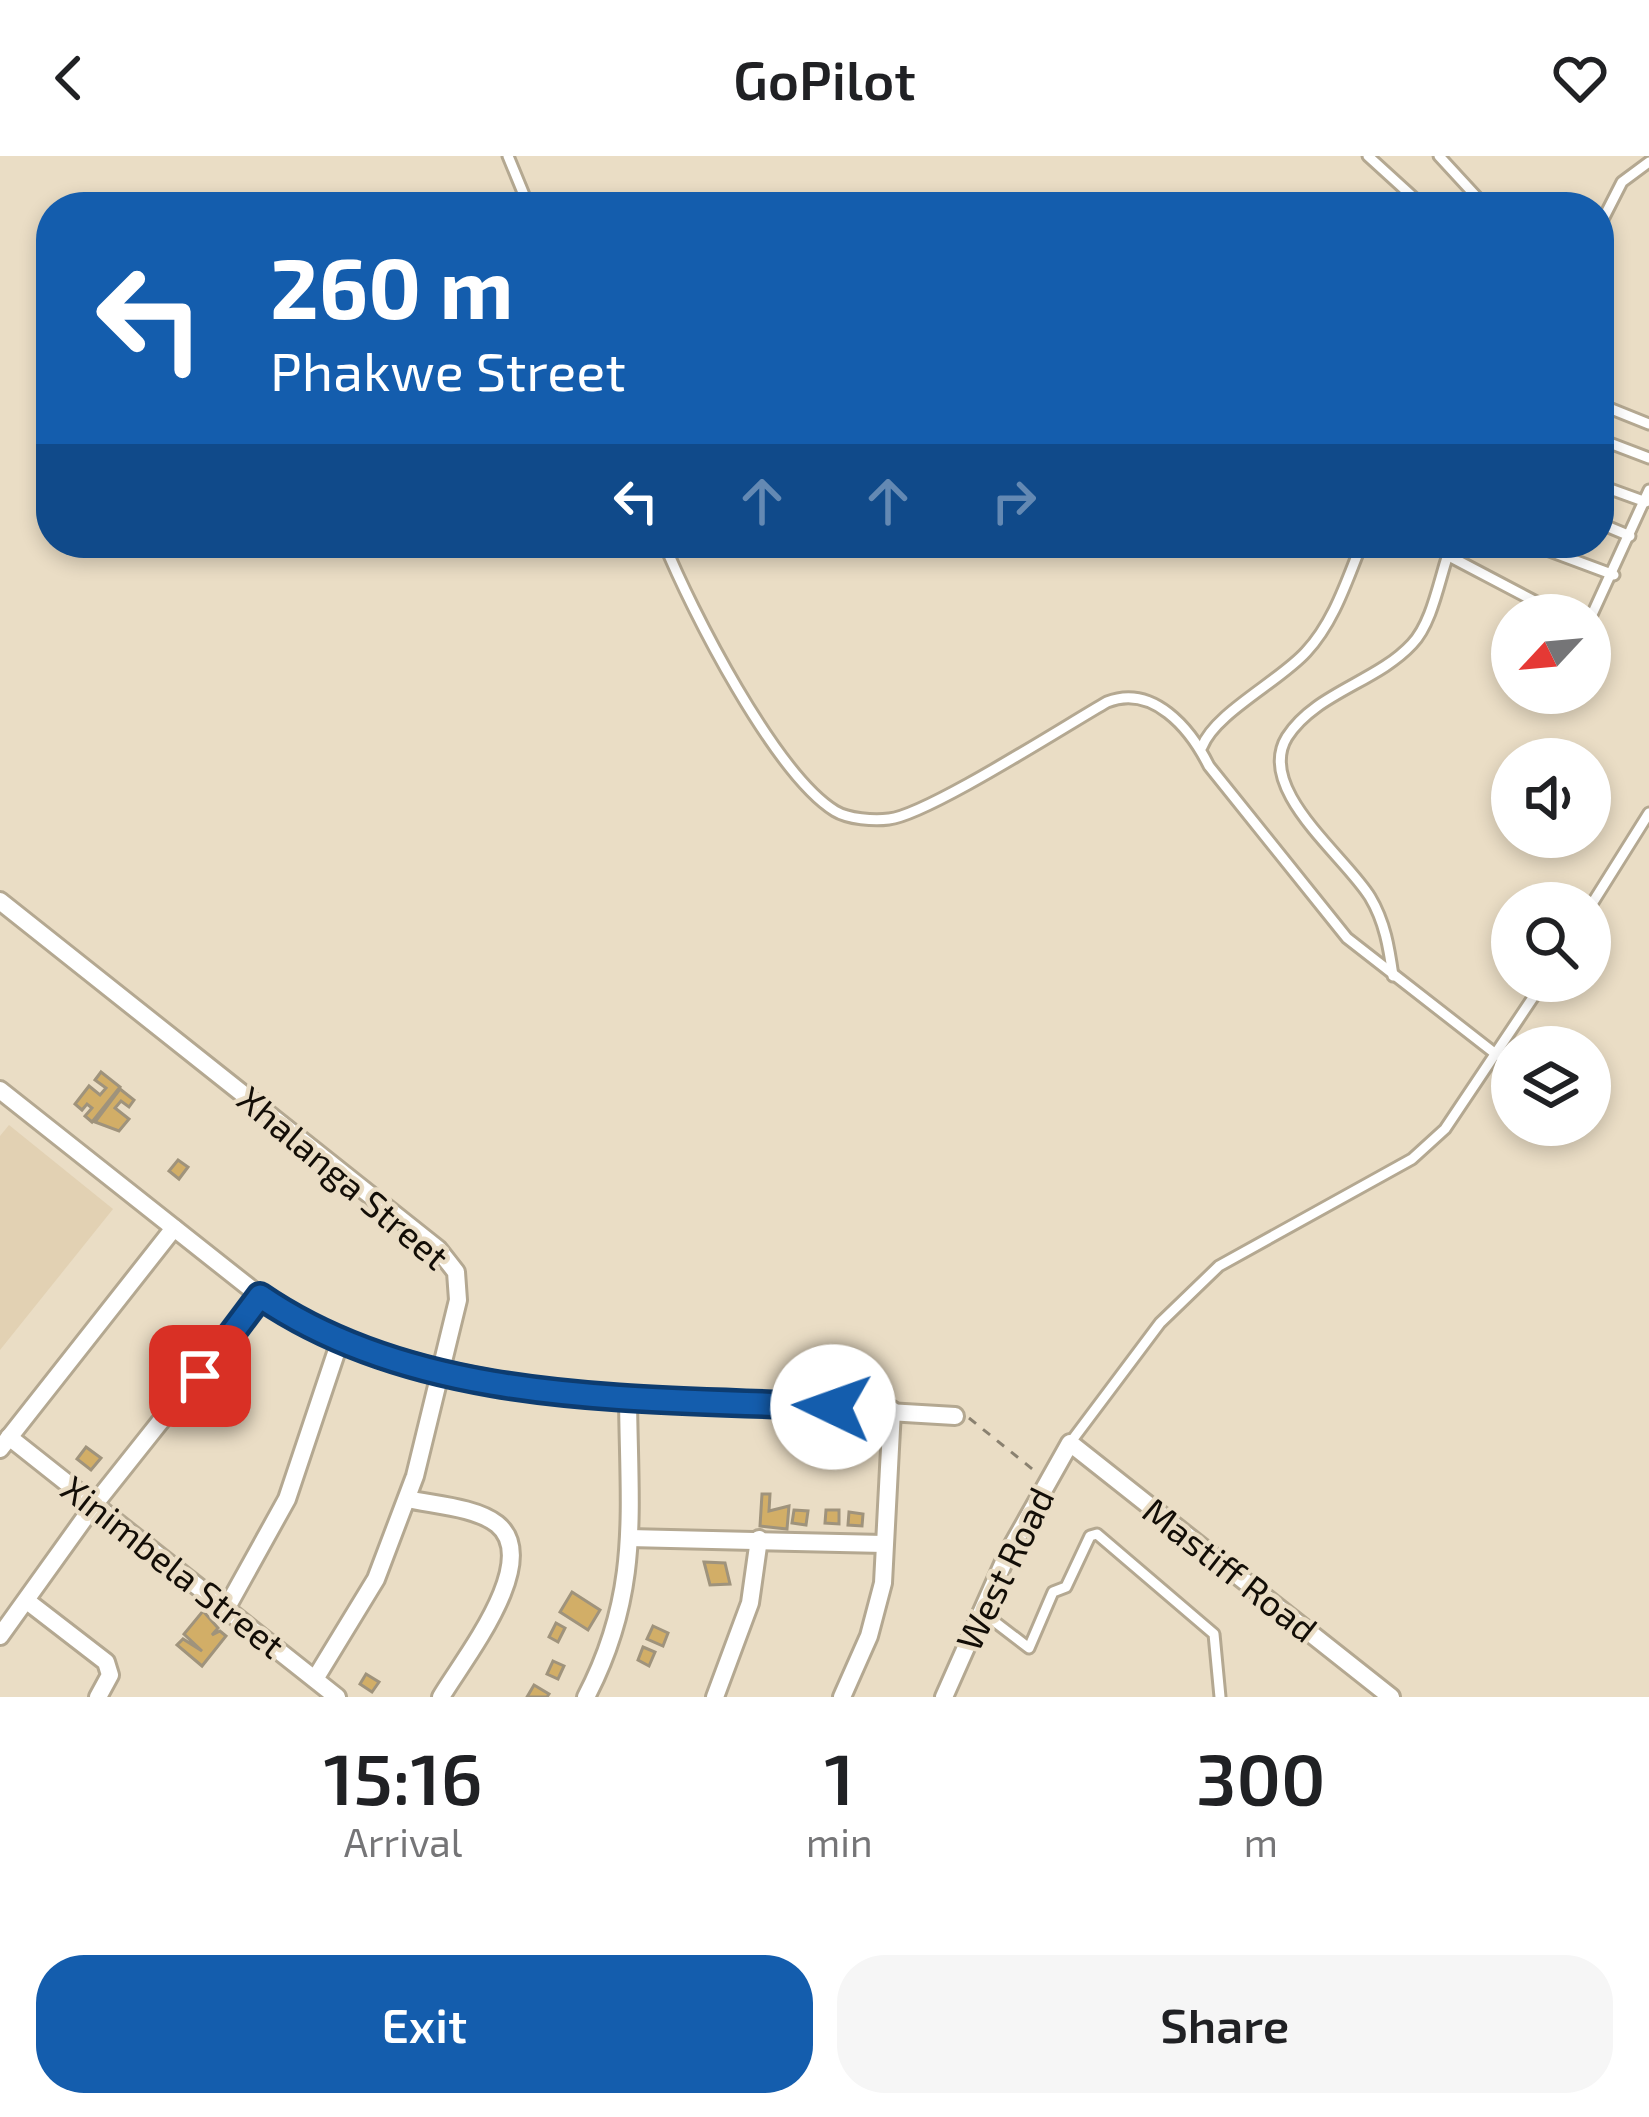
<!DOCTYPE html>
<html lang="en">
<head>
<meta charset="utf-8">
<style>
  :root { --surface:#fff; --page:#f6f6f6; --text:#202124; --muted:#757577; --accent:#145dad }
  body { margin:0; font-family:"Exo 2",sans-serif; background:var(--page); color:var(--text); height:100vh; display:flex; flex-direction:column; font-size:45px; white-space:nowrap }
  * { box-sizing:border-box; margin:0 }
  p { font-size:39px; color:var(--muted) }
  .icon { flex:none; width:66px; height:66px; fill:none; stroke:currentColor; stroke-width:2; stroke-linecap:round; stroke-linejoin:round }
  .map { position:relative; height:1541px; overflow:hidden }
  .drawer { display:flex; flex-direction:column; background:var(--surface); flex:1 }
  .drawer>* { flex:none }
  .guide { position:absolute; left:36px; top:36px; width:1578px; height:366px; border-radius:48px; box-shadow:0 6px 18px #0003; background:#145dad; color:#fff; overflow:hidden }
  .needle { width:78px; rotate:244deg }
  .fabs { position:absolute; left:1491px; top:438px; display:grid; gap:24px }
  .fabs a { display:grid; place-items:center; width:120px; height:120px; border-radius:50%; background:var(--surface); box-shadow:0 6px 18px #0003; font-size:60px }
  .pin { position:absolute; display:grid; place-items:center; width:102px; height:102px; color:#fff; margin:-51px; border-radius:24px; box-shadow:0 6px 18px #0006 }
  .me { position:absolute; width:132px; margin:-66px; rotate:273deg; stroke-linejoin:round; filter:drop-shadow(0 0 9px #0008) }
  .turn { display:flex; align-items:center; gap:42px; height:252px; padding:0 36px; font-size:54px }
  .turn .icon { width:156px; height:156px; stroke-width:2.5 }
  .turn b { display:block; font-size:84px; line-height:102px }
  .lanes { display:flex; align-items:center; height:114px; padding:0 36px; background:#0003; justify-content:center; gap:60px; direction:ltr }
  .lanes .off { opacity:.35 }
  .eta { display:flex; justify-content:space-evenly; align-items:center; height:204px; text-align:center }
  .eta b { font-size:72px; font-weight:600; line-height:84px }
  .action { display:flex; gap:24px; margin-top:auto; padding:24px 36px }
  .action a { flex:1; height:138px; border-radius:48px; background:var(--accent); color:#fff; font-size:48px; font-weight:600; line-height:138px; text-align:center }
  .action a+a { background:var(--page); color:var(--text) }
  header { display:flex; justify-content:space-between; align-items:center; height:156px; padding:0 36px; background:var(--surface); font-size:54px; font-weight:600 }
  .map>svg:first-child { display:block }
  .built { fill:#e2d1b3 }
  .building { fill:#d2ae67; stroke:#9f937c; stroke-width:3 }
  .lines { fill:none; stroke-linecap:round; stroke-linejoin:round }
  .lane-casing { stroke:#b4a891; stroke-width:15 }
  .street-casing { stroke:#b4a891; stroke-width:22 }
  .path { stroke:#8a8170; stroke-width:3; stroke-dasharray:9 9; stroke-linecap:butt }
  .lane { stroke:#fff; stroke-width:9 }
  .street { stroke:#fff; stroke-width:16 }
  .route-casing { stroke:#0d3c70; stroke-width:30 }
  .route { stroke:#145dad; stroke-width:21 }
  .labels { text-anchor:middle; stroke-width:9; stroke-linejoin:round; paint-order:stroke }
  .street-label { font-size:36px; fill:#130e07; stroke:#eaddc5 }
</style>
</head>
<body>
<header><svg class="icon" aria-label="back" viewBox="0 0 24 24"><path d="M15 5l-7 7 7 7"/></svg>GoPilot<svg class="icon" aria-label="heart" viewBox="0 0 24 24"><path d="M12 20l-8-8c-3-5 5-10 8-4 3-6 11-1 8 4z"/></svg></header>
<div class="map">
<svg width="1649" height="1541" viewBox="0 0 1649 1541">
  <rect width="100%" height="100%" fill="#eaddc5"/>
  <path class="built" d="M9,969L113,1053L0,1194V980Z"/>
  <g class="building">
    <path d="M101,916L120,931L92,966L85,960L92,952L87,948L82,954L75,948L89,930L100,939L106,932L95,924Z"/>
    <path d="M120,933L134,944L129,951L121,945L115,952L129,963L119,975L95,966Z"/>
    <path d="M178,1004L188,1011L179,1023L169,1015Z"/>
    <path d="M86,1291L101,1302L91,1314L77,1303Z"/>
    <path d="M762,1338H770L769,1355L789,1350L787,1373L760,1370Z"/>
    <path d="M794,1354L808,1355L806,1369L792,1367Z"/>
    <path d="M826,1354H839V1368L825,1367Z"/>
    <path d="M849,1356L863,1358L862,1370L848,1369Z"/>
    <path d="M704,1406L725,1407L730,1428L710,1429Z"/>
    <path d="M572,1436L600,1454L588,1474L560,1456Z"/>
    <path d="M203,1455L218,1472L212,1479L220,1475L226,1480L202,1510L177,1489L183,1483L202,1495L184,1478Z"/>
    <path d="M556,1467L565,1472L558,1486L549,1481Z"/>
    <path d="M653,1470L668,1477L663,1490L647,1483Z"/>
    <path d="M643,1491L655,1496L649,1510L638,1504Z"/>
    <path d="M553,1505L564,1510L558,1523L547,1518Z"/>
    <path d="M366,1518L379,1526L372,1536L360,1528Z"/>
    <path d="M534,1529L549,1538L547,1541H527Z"/>
  </g>
  <g class="lines">
    <g class="lane-casing">
      <g id="lane">
        <path d="M508,0L529,51"/>
        <path d="M1368,0L1424,51"/>
        <path d="M1439,0L1486,51"/>
        <path d="M1599,71L1622,26L1649,6"/>
        <path d="M1599,248L1649,268"/>
        <path d="M1599,283L1649,302"/>
        <path d="M1599,329L1646,346"/>
        <path d="M1599,367L1630,380"/>
        <path d="M664,387C691,454 775,618 835,655C848,663 874,665 889,663C927,659 1065,570 1107,546C1153,528 1190,572 1209,610L1347,782L1497,899"/>
        <path d="M1528,387L1614,419"/>
        <path d="M1447,399L1561,459"/>
        <path d="M1590,463L1649,334"/>
        <path d="M1202,591C1215,557 1280,525 1306,496C1334,466 1347,424 1362,387"/>
        <path d="M1590,751L1649,657"/>
        <path d="M1393,820C1389,792 1385,766 1370,741C1345,700 1255,633 1287,581C1315,537 1377,526 1412,488C1434,465 1440,417 1452,387"/>
        <path d="M1070,1287L1160,1167L1219,1110L1412,1003L1445,973L1544,825"/>
        <path d="M982,1456L1029,1492L1053,1436L1066,1431L1090,1380L1097,1378L1214,1478L1220,1541"/>
      </g>
    </g>
    <g class="street-casing">
      <g id="street">
        <path d="M0,745L438,1093L456,1116L458,1144L415,1320L376,1423L315,1523"/>
        <path d="M0,934L260,1140L340,1185L442,1214L555,1236L955,1260"/>
        <path d="M9,1281L337,1541"/>
        <path d="M0,1293L174,1072"/>
        <path d="M407,1343C434,1349 475,1351 497,1368C543,1405 462,1505 441,1541"/>
        <path d="M629,1382L884,1388"/>
        <path d="M27,1445L106,1506L110,1519L98,1541"/>
        <path d="M226,1453L287,1343L340,1185"/>
        <path d="M0,1480L94,1349L260,1140"/>
        <path d="M586,1541C641,1436 629,1356 628,1242"/>
        <path d="M715,1541L750,1447L759,1383"/>
        <path d="M842,1541L869,1480L883,1427L892,1254"/>
        <path d="M944,1541L1007,1399L1070,1287L1391,1541"/>
      </g>
    </g>
    <path class="path" d="M969,1262L1036,1316"/>
    <use href="#lane" class="lane"/>
    <use href="#street" class="street"/>
  </g>
  <g class="lines">
    <g class="route-casing">
      <path id="route" d="M200,1220L260,1140C423,1252 644,1241 833,1251"/>
    </g>
    <use href="#route" class="route"/>
  </g>
  <g class="labels">
    <g class="street-label">
      <text transform="translate(343 1022) rotate(40)" y="13">Xhalanga Street</text>
      <text transform="translate(173 1411) rotate(38)" y="13">Xinimbela Street</text>
      <text transform="translate(1005 1413) rotate(-64)" y="13">West Road</text>
      <text transform="translate(1230 1414) rotate(38)" y="13">Mastiff Road</text>
    </g>
  </g>
</svg>
<div class="fabs">
<a><svg class="needle" viewBox="-14 -14 28 28"><path d="M0-13l5 13h-10z" fill="#e53935"/><path d="M0 13l5-13h-10z" fill="#757577"/></svg></a>
<a><svg class="icon" aria-label="sound" viewBox="0 0 24 24"><path d="M4 9h4l5-4v14l-5-4H4zM17 9q2 3 0 6"/></svg></a>
<a><svg class="icon" aria-label="search" viewBox="0 0 24 24"><circle cx="10" cy="10" r="6"/><path d="M15 15l6 6"/></svg></a>
<a><svg class="icon" aria-label="layers" viewBox="0 0 24 24"><path d="M12 4l9 5-9 5-9-5zM3 14l9 5 9-5"/></svg></a>
</div>
<div class="pin" style="left:200px;top:1220px;background:#d93025"><svg class="icon" aria-label="arrive" viewBox="0 0 24 24"><path d="M6 21V4h12l-3 4 3 4H6"/></svg></div>
<svg class="me" style="left:833px;top:1251px" viewBox="-20 -20 40 40"><circle r="19" fill="#fff"/><path d="M0-13L10 11 0 6-10 11z" fill="#145dad"/></svg>
<div class="guide">
<div class="turn"><svg class="icon" aria-label="left" viewBox="0 0 24 24"><path d="M17 20v-9H6M10 6l-5 5 5 5"/></svg><div><b>260 m</b>Phakwe Street</div></div>
<div class="lanes"><svg class="icon" aria-label="left" viewBox="0 0 24 24"><path d="M17 20v-9H6M10 6l-5 5 5 5"/></svg><svg class="icon off" aria-label="ahead" viewBox="0 0 24 24"><path d="M12 20V5M6 11l6-6 6 6"/></svg><svg class="icon off" aria-label="ahead" viewBox="0 0 24 24"><path d="M12 20V5M6 11l6-6 6 6"/></svg><svg class="icon off" aria-label="right" viewBox="0 0 24 24"><path d="M7 20v-9h11M14 6l5 5-5 5"/></svg></div>
</div>
</div>
<section class="drawer">
<div class="eta">
<div><b>15:16</b><p>Arrival</p></div>
<div><b>1</b><p>min</p></div>
<div><b>300</b><p>m</p></div>
</div>
<div class="action"><a>Exit</a><a>Share</a></div>
</section>
</body>
</html>
